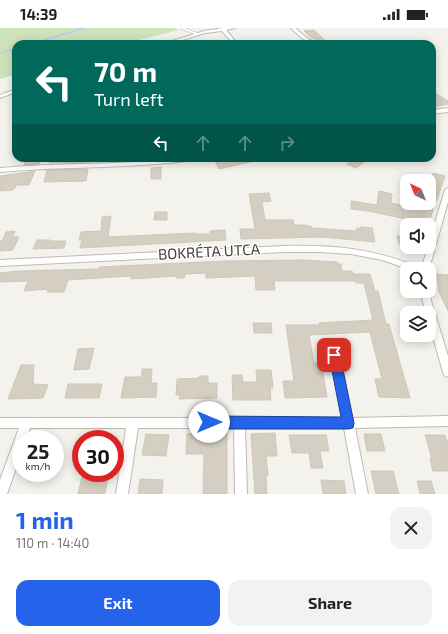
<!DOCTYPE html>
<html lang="en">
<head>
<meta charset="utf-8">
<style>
  :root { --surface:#fff; --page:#f2f2f2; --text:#222; --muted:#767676; --accent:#2563eb }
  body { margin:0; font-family:"Exo 2",sans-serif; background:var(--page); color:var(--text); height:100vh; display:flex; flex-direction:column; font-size:15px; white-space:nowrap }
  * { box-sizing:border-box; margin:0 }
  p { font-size:13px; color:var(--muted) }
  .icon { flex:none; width:22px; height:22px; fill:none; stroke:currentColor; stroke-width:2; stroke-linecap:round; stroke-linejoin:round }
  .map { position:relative; height:466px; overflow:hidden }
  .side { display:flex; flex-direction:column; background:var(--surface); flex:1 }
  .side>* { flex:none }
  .hud { position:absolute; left:12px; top:12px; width:424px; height:122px; border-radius:12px; box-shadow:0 2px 10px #0003; background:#00695c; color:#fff; overflow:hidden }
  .needle { width:26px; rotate:317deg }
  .fabs { position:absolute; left:400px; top:146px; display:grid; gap:8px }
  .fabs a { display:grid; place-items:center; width:36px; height:36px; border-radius:8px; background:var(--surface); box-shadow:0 2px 10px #0003; font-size:20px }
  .speed { position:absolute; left:12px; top:402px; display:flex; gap:8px; font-size:20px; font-weight:700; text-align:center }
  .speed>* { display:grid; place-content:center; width:52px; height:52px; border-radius:50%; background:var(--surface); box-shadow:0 2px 10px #0003; line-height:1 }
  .speed small { font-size:10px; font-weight:400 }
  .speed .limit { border:6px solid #d22; background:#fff; color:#111 }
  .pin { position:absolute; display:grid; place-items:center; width:34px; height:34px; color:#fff; margin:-17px; border-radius:8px; box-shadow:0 2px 6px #0006 }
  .me { position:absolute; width:44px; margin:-22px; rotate:90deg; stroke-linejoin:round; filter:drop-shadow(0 0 3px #0008) }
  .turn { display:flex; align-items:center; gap:14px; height:84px; padding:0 16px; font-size:18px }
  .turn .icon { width:52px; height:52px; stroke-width:2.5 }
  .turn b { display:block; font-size:28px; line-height:34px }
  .lanes { display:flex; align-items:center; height:38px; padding:0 16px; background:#0003; justify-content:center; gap:20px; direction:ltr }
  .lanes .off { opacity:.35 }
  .round { display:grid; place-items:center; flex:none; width:42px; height:42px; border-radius:12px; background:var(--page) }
  .summary { display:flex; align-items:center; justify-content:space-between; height:68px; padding:0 16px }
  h1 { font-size:24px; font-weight:700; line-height:30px; color:var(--accent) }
  .primary-button { display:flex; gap:8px; margin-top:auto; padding:8px 16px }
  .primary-button a { flex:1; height:46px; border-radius:12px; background:var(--accent); color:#fff; font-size:16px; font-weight:700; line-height:46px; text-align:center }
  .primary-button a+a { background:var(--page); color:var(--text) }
  .status { display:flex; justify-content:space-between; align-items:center; height:28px; padding:0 20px; background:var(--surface); direction:ltr }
  .status svg { height:11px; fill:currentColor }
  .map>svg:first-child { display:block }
  .green { fill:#cee3ba }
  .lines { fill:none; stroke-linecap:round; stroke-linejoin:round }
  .stream { stroke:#b1cfe9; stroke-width:1.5 }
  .building { fill:#d5cfc3; stroke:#cfc7b7 }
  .lane-far1-casing { stroke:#bfbbb0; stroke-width:3 }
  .lane-casing { stroke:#bfbbb0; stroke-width:8 }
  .street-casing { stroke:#bfbbb0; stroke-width:2 }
  .lane-far1 { stroke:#fff; stroke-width:2 }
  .lane { stroke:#fff; stroke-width:5.5 }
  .street { fill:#fff; fill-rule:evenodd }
  .route { fill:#2563eb; stroke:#184099 }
  .labels { text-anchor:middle; stroke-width:3; stroke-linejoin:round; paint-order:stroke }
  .street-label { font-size:15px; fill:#48443b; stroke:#fff }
</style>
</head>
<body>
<div class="status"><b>14:39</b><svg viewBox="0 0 49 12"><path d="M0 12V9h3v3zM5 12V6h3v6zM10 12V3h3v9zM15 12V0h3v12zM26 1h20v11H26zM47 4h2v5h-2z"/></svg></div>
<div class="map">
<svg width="448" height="466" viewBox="0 0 448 466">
  <rect width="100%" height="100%" fill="#f4f2ec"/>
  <path class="green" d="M0,0H174L179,2L122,16H16V46L0,51Z"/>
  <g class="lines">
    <g class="stream">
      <path d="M31,16L84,0"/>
      <path d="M0,25L16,20"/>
    </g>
  </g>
  <g class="building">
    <path d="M314,2L329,16L310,9L304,3Z"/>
    <path d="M432,63L448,73V76L432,79Z"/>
    <path d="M26,130H42L39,136L24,137Z"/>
    <path d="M51,130H91L90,134L49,135Z"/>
    <path d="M229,130H254V133L219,141L215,133Z"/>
    <path d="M355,130H370L356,140L347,136Z"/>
    <path d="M161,139V151H151V140Z"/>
    <path d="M88,141L86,153L44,154L47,142Z"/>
    <path d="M35,143L29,157H17L13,162L0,163V148Z"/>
    <path d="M433,145L445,148L436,174L429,172V154H430Z"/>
    <path d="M379,163L392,166L391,175L417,181L418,178H421L433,181L431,189L429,188V196L368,183L351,181V173L377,177Z"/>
    <path d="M269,165L271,173L262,174L265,192H293L294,197H306V198H311V200L357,203L356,200L361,201L360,199L372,200L375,214L322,209L241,211L240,201H255L249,166Z"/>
    <path d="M155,184H167V192H154Z"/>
    <path d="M111,188L108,209L195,205V206H210V203L225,202L226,212L80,220L82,212H79L81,204L101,203L102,189Z"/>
    <path d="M15,203L13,209H19L13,222L0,223V213H2L6,204Z"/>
    <path d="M397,208L407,209V217L399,216Z"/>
    <path d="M37,212H50V213H66L64,220L33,221Z"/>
    <path d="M303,232L337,234L338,236H341L342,243H352L354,248V246H370L375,263H378L386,296H389L410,370L379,369L375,351H382L370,304L309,307L314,335H321L327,369L285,370L283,353H294L286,297H319V295L373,292L364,255H356L355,253H274L275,262H256L255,248L206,250V245L185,246L184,250H177V248L131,251V248L68,252L64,264H47L48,261L24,263L28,253L0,254V245L19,243L99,241V239L225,233Z"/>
    <path d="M437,246L448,247V283L439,264Z"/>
    <path d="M253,295H271L272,305H254Z"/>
    <path d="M94,320L89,341L74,342L78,321Z"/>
    <path d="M21,337H34L33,356L48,357L43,370L8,371Z"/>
    <path d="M142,341H152L151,355H157L156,369L121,370L125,349H142Z"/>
    <path d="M256,342H271L273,360H270L271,372H233L232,347H242L243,354H257Z"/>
    <path d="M199,348H208V355H217V370L179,371L180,367H176L177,351L199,350Z"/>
    <path d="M68,356H102L99,370H65Z"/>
    <path d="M227,405V466H203L204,426H186L187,406Z"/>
    <path d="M275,405L277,428H266L268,447L266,448L267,466H255L251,406Z"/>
    <path d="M146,406L169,407L166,428L142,427Z"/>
    <path d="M364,406H381L385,423H367Z"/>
    <path d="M289,407H326L329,423H320L323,440H311L309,425H292Z"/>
    <path d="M425,407H445L448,415V443H433L430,431H432Z"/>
    <path d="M371,443H393L399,466H376Z"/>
    <path d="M83,445H109L105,466H78Z"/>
    <path d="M140,451L163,452L162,466H138Z"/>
    <path d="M321,452L344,453L346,466H323Z"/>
    <path d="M417,453H431L435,466H420Z"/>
  </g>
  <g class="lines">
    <g class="lane-far1-casing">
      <path id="lane-far1" d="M182,0L197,6"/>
    </g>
    <g class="lane-casing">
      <path id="lane" d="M334,327L348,395"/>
    </g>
    <g class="street-casing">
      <g id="street">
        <path d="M223,0H235L226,2L235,13L240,16L233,15L222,3L205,5L169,16H163L204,3Z"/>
        <path d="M291,0H295L308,11L318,16C307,16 299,8 291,0Z"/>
        <path d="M16,61V64L0,70V67Z"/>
        <path d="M448,80V84L432,86V82Z"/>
        <path d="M182,130H198L195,132C130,141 65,138 0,144V140C60,134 122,138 182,130Z"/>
        <path d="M448,160V174L429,241H421L428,219H429V214L445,162Z"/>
        <path d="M283,218C335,217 370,220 419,239L420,241H408L382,232L351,226L319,224H283L0,238V232Z"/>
        <path d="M420,263H428L448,328V349L444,347L443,344L429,295V285H426Z"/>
        <path d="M448,388V398L355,400L368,466H356L344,400H245L247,466H235L234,400H138L128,466H116L126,400H30L26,411H21V426L7,466H0V452L19,400H0V390H348Z"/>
      </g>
    </g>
    <use href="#lane-far1" class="lane-far1"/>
    <use href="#lane" class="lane"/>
    <use href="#street" class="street"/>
  </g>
  <path class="route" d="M334,322L338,323L340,327L354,395L353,400L348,401H209L204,399L203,394L204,390L209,388L341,389L329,327L330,323Z"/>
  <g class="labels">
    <g class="street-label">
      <text transform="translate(209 224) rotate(-3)" y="5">BOKRÉTA UTCA</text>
    </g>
  </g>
</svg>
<div class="fabs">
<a><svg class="needle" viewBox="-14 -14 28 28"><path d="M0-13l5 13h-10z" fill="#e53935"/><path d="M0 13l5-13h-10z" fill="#767676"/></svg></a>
<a><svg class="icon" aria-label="sound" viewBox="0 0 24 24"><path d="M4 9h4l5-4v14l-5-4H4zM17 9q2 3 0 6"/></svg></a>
<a><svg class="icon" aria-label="search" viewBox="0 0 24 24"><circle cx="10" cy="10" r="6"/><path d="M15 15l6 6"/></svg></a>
<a><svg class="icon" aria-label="layers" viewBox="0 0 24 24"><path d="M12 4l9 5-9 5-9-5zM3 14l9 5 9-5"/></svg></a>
</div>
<div class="speed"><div>25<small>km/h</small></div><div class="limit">30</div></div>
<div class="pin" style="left:334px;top:327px;background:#d93025"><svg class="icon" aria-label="arrive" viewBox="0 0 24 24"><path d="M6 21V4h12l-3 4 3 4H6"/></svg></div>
<svg class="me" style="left:209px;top:394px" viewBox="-20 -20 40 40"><circle r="19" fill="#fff"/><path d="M0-13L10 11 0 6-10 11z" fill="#2563eb"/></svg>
<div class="hud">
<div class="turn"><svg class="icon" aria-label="left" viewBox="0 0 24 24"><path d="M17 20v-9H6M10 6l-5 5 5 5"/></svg><div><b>70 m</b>Turn left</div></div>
<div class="lanes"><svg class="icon" aria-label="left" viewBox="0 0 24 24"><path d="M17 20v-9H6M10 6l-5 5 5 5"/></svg><svg class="icon off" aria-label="ahead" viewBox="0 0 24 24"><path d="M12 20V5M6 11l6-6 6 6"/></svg><svg class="icon off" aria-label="ahead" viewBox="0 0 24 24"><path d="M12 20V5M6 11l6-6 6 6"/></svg><svg class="icon off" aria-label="right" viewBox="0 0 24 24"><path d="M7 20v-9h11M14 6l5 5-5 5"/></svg></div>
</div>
</div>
<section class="side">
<div class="summary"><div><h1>1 min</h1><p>110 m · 14:40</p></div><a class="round"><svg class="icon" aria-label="close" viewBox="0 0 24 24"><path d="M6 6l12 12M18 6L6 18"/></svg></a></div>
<div class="primary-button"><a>Exit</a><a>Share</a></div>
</section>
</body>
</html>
